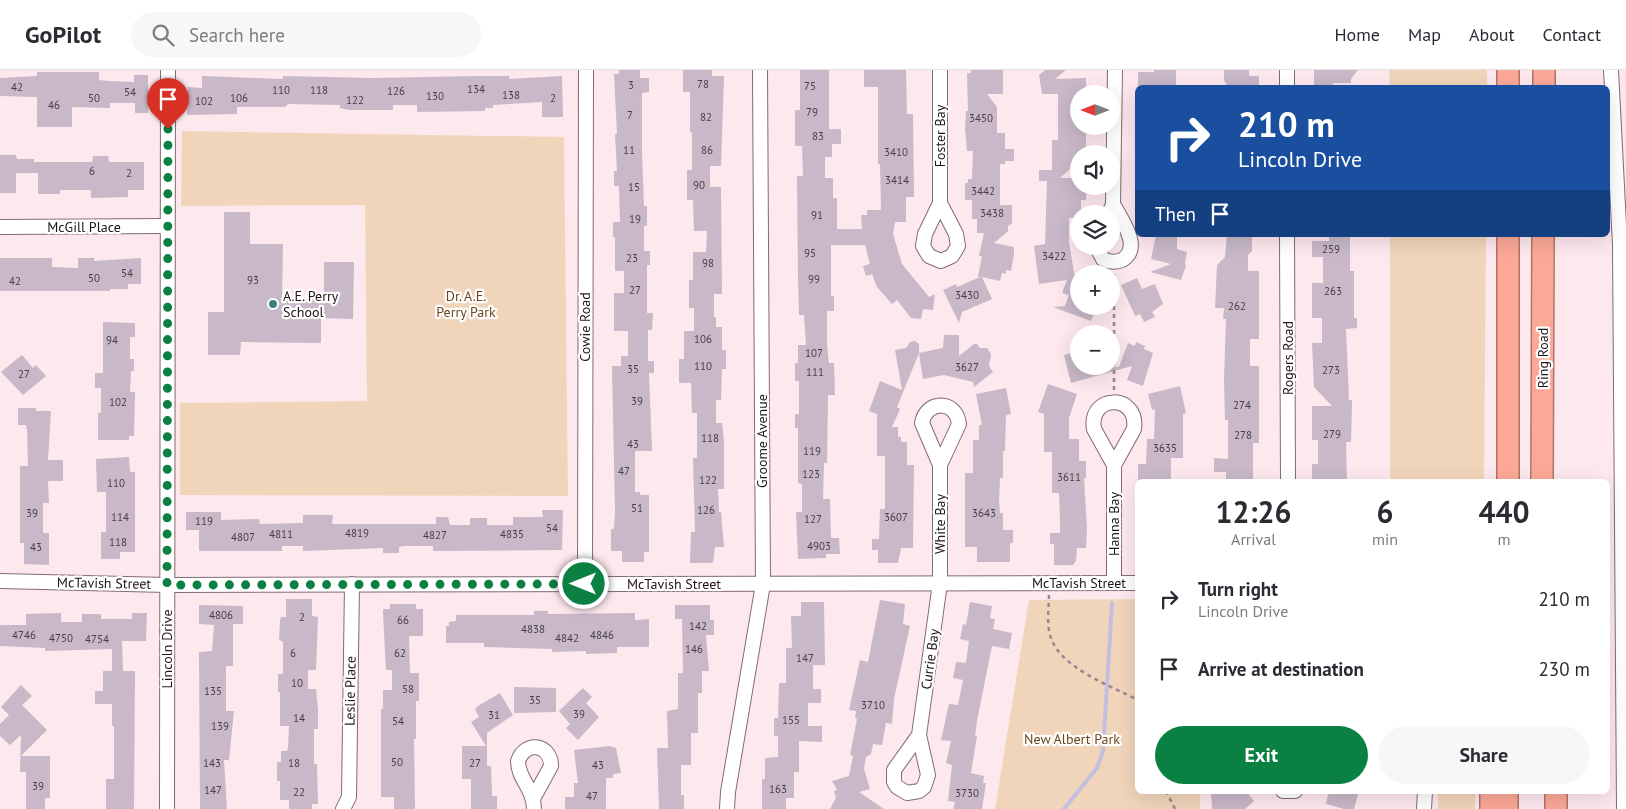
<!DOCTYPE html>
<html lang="en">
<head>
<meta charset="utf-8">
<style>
  :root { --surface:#fff; --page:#f7f7f7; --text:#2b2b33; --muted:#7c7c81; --line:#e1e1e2; --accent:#0b8043 }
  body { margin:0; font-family:"PT Sans",sans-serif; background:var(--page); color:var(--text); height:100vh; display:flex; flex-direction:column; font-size:19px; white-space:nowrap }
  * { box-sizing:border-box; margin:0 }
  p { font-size:16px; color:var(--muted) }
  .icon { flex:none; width:28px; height:28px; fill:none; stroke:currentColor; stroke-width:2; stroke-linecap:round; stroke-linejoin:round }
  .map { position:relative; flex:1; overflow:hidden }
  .details { position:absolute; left:1135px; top:409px; width:475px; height:315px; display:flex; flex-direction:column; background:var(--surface); border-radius:8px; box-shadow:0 5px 20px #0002 }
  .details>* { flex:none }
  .banner { position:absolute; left:1135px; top:15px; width:475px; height:152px; border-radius:8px; box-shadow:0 5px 20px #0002; background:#1a4fa0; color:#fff; overflow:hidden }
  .needle { width:32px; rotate:270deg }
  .fabs { position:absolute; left:1070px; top:15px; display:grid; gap:10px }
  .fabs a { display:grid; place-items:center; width:50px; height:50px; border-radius:50%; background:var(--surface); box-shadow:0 5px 20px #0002; font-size:25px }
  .pin { position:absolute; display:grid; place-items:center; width:42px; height:42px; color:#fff; margin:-51px -21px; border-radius:50% 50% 50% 0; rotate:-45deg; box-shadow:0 0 5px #0007 }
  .pin .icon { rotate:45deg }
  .me { position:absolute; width:55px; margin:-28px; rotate:270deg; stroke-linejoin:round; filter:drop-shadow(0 0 4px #0008) }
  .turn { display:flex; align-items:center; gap:18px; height:105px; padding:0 20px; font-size:22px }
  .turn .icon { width:65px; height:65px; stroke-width:2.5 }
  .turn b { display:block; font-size:35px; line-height:42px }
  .then { display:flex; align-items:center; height:48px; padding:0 20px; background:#0003; gap:10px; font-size:19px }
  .eta { display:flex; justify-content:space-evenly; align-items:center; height:85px; text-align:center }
  .eta b { font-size:30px; font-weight:700; line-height:35px }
  .action { display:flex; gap:10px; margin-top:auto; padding:10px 20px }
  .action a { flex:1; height:58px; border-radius:30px; background:var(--accent); color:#fff; font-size:20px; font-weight:700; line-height:58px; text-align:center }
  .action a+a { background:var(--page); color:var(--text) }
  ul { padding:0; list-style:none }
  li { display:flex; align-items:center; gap:15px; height:70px; padding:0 20px }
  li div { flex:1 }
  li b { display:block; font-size:19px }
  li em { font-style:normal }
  header { display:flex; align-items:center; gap:30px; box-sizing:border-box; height:70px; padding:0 25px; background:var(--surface); border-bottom:1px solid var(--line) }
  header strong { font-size:24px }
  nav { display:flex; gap:28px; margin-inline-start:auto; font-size:18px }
  .search { width:350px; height:45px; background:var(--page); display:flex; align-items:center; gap:12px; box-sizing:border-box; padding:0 18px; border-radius:28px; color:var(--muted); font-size:19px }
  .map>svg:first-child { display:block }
  .green { fill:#f1d5bb }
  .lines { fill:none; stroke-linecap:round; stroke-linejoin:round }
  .stream { stroke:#c4bee0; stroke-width:4 }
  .building { fill:#c8b8c8 }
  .minor-casing { stroke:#816b71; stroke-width:16 }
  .highway-casing { stroke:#ae756b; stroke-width:24 }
  .path { stroke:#96878c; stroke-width:2.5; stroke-dasharray:4 4; stroke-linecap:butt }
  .minor { stroke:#fff; stroke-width:14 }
  .highway { stroke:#fca897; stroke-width:21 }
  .route { stroke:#0b8043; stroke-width:9; stroke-dasharray:0 16.2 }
  .poi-dot { fill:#38807f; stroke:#fff; stroke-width:2 }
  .labels { text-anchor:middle; stroke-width:4.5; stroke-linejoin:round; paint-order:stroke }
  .number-label { font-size:11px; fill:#483e44 }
  .street-label { font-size:14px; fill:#1e1618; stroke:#fff }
  .poi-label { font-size:14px; fill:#1e1618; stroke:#fff; text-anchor:start }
  .park-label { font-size:14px; fill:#6d461c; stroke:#fff }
</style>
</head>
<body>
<header>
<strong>GoPilot</strong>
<div class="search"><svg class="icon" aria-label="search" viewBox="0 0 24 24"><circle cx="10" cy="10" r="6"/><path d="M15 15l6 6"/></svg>Search here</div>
<nav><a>Home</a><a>Map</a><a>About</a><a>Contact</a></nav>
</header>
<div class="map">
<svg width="1626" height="739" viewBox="0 0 1626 739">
  <rect width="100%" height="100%" fill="#fde8ee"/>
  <g class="green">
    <path d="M1389,0H1487V17H1390Z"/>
    <path d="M182,61L564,67L568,426L180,425V333L367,331L365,135L181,136Z"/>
    <path d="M1390,165H1486L1484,411H1390Z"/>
    <path d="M1137,529L1138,721H1200V739H995L1029,530Z"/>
    <path d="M1438,721H1476L1475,739H1438Z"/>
  </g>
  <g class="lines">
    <path class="stream" d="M1064,739L1097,698L1103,681L1112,533"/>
  </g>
  <g class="building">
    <path d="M619,0H640V8H649V22L642,23V82L644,136H647V156H644V181H650V195H647V243H653L652,260H648V291H654V303H649L652,381H635V422H640V425H649V482H644V492H622V481H611V459H614L615,441L612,296H621V286H628V261H614V223H624V201H615V167H613V152H620L619,116H614V101H617L615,64H617L614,4H619Z"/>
    <path d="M683,0H712V6H724L721,96H710V117H721L722,224H714V247H716V257H722V280H726V299H722L721,330H716V353H722L724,372V419H718L719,442H721L724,477H715L713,492L711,493H690L691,462H695L693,388H697V343H692L691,313H679V289H684V261H694V238H689V210H693V182H706L707,161H694L693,130H687V100H692V62H690V22H683Z"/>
    <path d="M800,0H829V59H841V74H832V87H825V108H833V128H837V159H862L861,145H867V140H881L880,94H878V17H864V0H906L907,44H913L914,127H906V152H895L893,164L902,194L929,227L935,224L933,240L923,239L921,249L911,248L897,230L892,234L877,217L872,204L866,206L863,196L870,194L865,175H831V226H834V241H827V275L829,293H834L835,325H828L827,393H824L823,429H830L831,468H839L840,484H826V488L798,489L796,442H802V414L798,413V358H795V344H799V311H795V293H798V275H806L804,245H799L798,210L797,106H803L802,76H795V40H800Z"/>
    <path d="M971,0H1003V24H987L997,37V63H1005V79H1014V91H1005V94H1000V135H1012V153L1008,156V161L994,173L1014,177V184L1011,201L1006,200V204L1002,203L1000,211L982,207L992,229L962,242L959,253L943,220L956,214L957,217L980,207H978L982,186H979L984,163H977V149H972V130H965V113H968V109H972L973,81H967L965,59L966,41H968L967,3H971Z"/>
    <path d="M1045,0H1066L1055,9L1086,8V24H1079V56H1086V81H1078V92L1060,108H1076V115L1086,116V130H1081V143L1079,144V148H1069V172L1075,209L1079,203V236H1097L1091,251L1053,237L1065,236L1069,225L1062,223L1067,210L1039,214L1034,176L1045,174L1047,111H1039V100H1052V70H1058V24H1042L1039,5Z"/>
    <path d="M1154,0H1176V18H1138V2H1154Z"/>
    <path d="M1224,0H1249V6H1259V18H1228L1224,10Z"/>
    <path d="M1314,0H1358L1351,9V13H1333V16H1314Z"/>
    <path d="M37,2H99V10L109,11L134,12V5H148V43H135V33H110V38L72,37V57H37V27L0,26V8L37,6Z"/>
    <path d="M202,6L283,9V6L373,8L477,6H509V9L562,6L563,47H542V32L493,35V38H485V41L417,42V35H393V40H349L340,38V35L288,34L285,37H237V44L187,45L188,17L202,18Z"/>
    <path d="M0,85H16L17,89H34V92H92L93,86H108L109,92H144V120H128V127L91,128V120H60V124H38V103H16V123H0Z"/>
    <path d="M224,142H250V174H283L282,229H324V192H354L353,249L321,248V273L241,272L240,285H208V242H224Z"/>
    <path d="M1156,165H1177V179L1187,182L1185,193L1186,196L1181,210L1150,202L1171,194L1151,189Z"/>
    <path d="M1227,165H1252V181L1248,185V201H1259V269H1250V296H1259V373H1253V411H1226V402H1214V388L1228,389V350H1225L1224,310L1226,249H1223L1224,238H1215L1217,195L1225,187Z"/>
    <path d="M1329,165H1350V201H1354V248H1357V258L1346,259L1349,330H1352L1351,372H1346L1347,411L1312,410V394H1318V370H1312V336H1332L1314,317L1312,273H1322V248H1312V213H1323V187H1312V171H1329Z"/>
    <path d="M0,188H52V197L78,198V188H94V191L141,188V214H128V219H110V221H0Z"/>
    <path d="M1137,208L1142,219L1155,214L1163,234L1152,242L1155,247L1144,252L1140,244L1135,246L1121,215Z"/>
    <path d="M103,252L135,253V267H130V289H134V301H131L130,322H135L134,366H129V370H98V343H101V318H95V303H103Z"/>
    <path d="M944,265H959V286L974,274H977L980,278H987L991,284L989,296L993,302L974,317L973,312L944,305L923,309L919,283L897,337L900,339L892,357H898V367H901V372H907V395H914L913,478H901L898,493H878V480H872V469H879L880,439H885V386H877V344L869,341L880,311L902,320L895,280L906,278L910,272L915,271L919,274V283L943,278Z"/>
    <path d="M1136,272L1145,276L1144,279L1153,283L1143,316L1127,310L1132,296L1071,313L1064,285L1079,281V296L1119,297L1128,273L1135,276Z"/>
    <path d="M22,285L33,298L36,295L46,306L23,325L1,302Z"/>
    <path d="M1048,314L1077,324L1069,348V369H1079V391H1086V408H1084L1087,459L1086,478H1077L1076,491L1073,495H1054V474H1050V463H1060V449L1059,423H1052V382H1044V344L1038,342Z"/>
    <path d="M1180,316L1186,343L1183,344V388H1171V411L1138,410V394H1146L1147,369H1154L1155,339L1152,340L1148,324Z"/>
    <path d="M1006,318L1011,344L1006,345L1005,381H1003V408H1000L999,430L1000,443H1003V460H1013V473H1010V492H977V477H965V403H973V370H979V355H982L976,324Z"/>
    <path d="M18,338H36V341H51L48,390H63V411H48L49,433H43V463H49V495L24,494V473H20V396H28L27,360L26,355H18Z"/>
    <path d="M129,387L130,402H135V482H120V489H101V462H106V422H97L96,389Z"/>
    <path d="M542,440H563L562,480L433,481V476H404L399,477V483H383V478L303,481V476H282V481H199V460H186V442H221V450L259,449L260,454L303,453V445H333L332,454H436V447H448L450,455H470V448H487V455H513V447H543Z"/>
    <path d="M286,529H312V546L318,547L316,600H308V619H316L318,640V659H314V694H317L318,734H312V739H289V730H280V711H277V692H281V681H287L288,678L289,656H280V622H278V604H283V572L279,570L280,550L281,547H286Z"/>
    <path d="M880,530L905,534L903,554L910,556L894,629L892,654L886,653L882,675L873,674L871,684L866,687L864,699L870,719L859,722L884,739H830L836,728L834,721L837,720L832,711L849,706L853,686L850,685L857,649L855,648L856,641L849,640L860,590L868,592Z"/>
    <path d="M801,532H824L825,595H813V619H821V633H808V656H822V672L799,671V702H794V728H786V739H762V709H765V688L778,687V666H774V648H778L779,613H786V578H792L791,546H801Z"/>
    <path d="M970,532L992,536L990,548L995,549L993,559L1012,563L1009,579L992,576L977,651L975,666H977L971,703L984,706L983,713H986L982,739H953L955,732L948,731L952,695L946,693L951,671L941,670L949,634L958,635L963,610L953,608L956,592L966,593L969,571L960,569L963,554L966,555Z"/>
    <path d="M390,534H416V539H423V566H409L410,603H419V631H416V669H414L415,739H394V727H381V639H383V620H392V600H386L383,543V539H390Z"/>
    <path d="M199,535L243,536V554H233V596H226V641H234L229,690H224L227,739H200L199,582L212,581L214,555L199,554Z"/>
    <path d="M675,535H710V550H714V565H706L709,601H702V623H698V663H691V695H681V725H684V739H659L657,678H668L667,641L678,639V603H683L682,549H675Z"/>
    <path d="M534,541H548V544L635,543V550L649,549V577H617V583L586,584V581L552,582V579L484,577V573H446V556H449V552L456,551V545H534Z"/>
    <path d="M61,543V552H82V544H101V549H132V543H147L146,571H122L123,601H135L134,739H106V709H114V656H112V634H95V621H103V601H112V579L45,581V578L0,576V555H26V544Z"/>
    <path d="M21,615L32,626L22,635L47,660L21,686H50V728H45V739H26V702H20L21,665L10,675L0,666V654L9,645L1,637Z"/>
    <path d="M514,617L556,618V642L514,643Z"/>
    <path d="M583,618L592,627L586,633L599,647L578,670L566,658L570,654L559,641Z"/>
    <path d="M500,623L513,645L487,663V696H491L492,726H497V739H471V709H462V676H486L471,652L479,647L475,639L478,636Z"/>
    <path d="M610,676L616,678L621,703L613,704V708H606V739H565V727H574V713H578L574,680Z"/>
    <path d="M1211,721H1246L1254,731L1245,739H1212Z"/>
    <path d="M1329,721H1359L1354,739H1344L1326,734Z"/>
  </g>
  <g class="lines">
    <g class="minor-casing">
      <g id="minor">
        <path d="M940,0V133L925,164L923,176L929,186L941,191L952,186L958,176L956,164L940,133"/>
        <path d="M1287,0V18"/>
        <path d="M1611,0L1620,175L1624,739"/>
        <path d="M1109,144L1113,134L1115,0"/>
        <path d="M0,157L167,156"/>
        <path d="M1287,165L1288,411"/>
        <path d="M1096,176L1103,189C1109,192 1115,193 1122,190C1143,178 1121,149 1113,134"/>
        <path d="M1114,395L1134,359C1139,323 1088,324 1094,359L1114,395V513"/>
        <path d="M0,511L167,515L1138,513"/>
        <path d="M585,514L586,0"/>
        <path d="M919,665L894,700V712L897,717L907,723L919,721L924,717L928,705L919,665L940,513V395L922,353C926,330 956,329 959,354L940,395"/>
        <path d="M1283,721H1295"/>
        <path d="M534,727L551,696C551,674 525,670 518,691C518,709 534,719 534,739"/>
        <path d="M167,739L168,0"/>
        <path d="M343,739L349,727L352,514"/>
        <path d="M727,739L728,722L763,514L760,0"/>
        <path d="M1424,739L1425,721"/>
      </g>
    </g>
    <g class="highway-casing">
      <g id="highway">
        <path d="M1508,0V18"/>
        <path d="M1544,18V0"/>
        <path d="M1508,411V165"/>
        <path d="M1542,411L1543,165"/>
        <path d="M1556,721V739"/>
        <path d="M1491,739V721"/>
        <path d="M1507,739V721"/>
      </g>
    </g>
    <g class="path">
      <path d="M1114,204V321"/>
      <path d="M1049,525C1049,539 1046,554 1051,568C1061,598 1111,616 1138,630"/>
      <path d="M1138,671V687"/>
      <path d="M1166,721L1175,739"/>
    </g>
    <use href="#minor" class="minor"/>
    <use href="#highway" class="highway"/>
  </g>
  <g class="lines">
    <path class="route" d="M168,59L167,515L584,514"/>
  </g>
  <circle class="poi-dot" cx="273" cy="234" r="5"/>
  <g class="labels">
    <g class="number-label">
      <text x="703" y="18">78</text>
      <text x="631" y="19">3</text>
      <text x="810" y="20">75</text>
      <text x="17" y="21">42</text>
      <text x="476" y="23">134</text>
      <text x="281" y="24">110</text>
      <text x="319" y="24">118</text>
      <text x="396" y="25">126</text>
      <text x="130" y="26">54</text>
      <text x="511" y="29">138</text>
      <text x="435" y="30">130</text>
      <text x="94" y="32">50</text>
      <text x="239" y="32">106</text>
      <text x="553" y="32">2</text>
      <text x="355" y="34">122</text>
      <text x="204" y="35">102</text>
      <text x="54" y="39">46</text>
      <text x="812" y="46">79</text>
      <text x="630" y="49">7</text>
      <text x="706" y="51">82</text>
      <text x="981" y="52">3450</text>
      <text x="818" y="70">83</text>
      <text x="629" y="84">11</text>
      <text x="707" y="84">86</text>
      <text x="896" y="86">3410</text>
      <text x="92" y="105">6</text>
      <text x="129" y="107">2</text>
      <text x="897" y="114">3414</text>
      <text x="699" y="119">90</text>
      <text x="634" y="121">15</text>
      <text x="983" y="125">3442</text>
      <text x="992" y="147">3438</text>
      <text x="817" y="149">91</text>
      <text x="635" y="153">19</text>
      <text x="1331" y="183">259</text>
      <text x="810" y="187">95</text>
      <text x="1054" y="190">3422</text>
      <text x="632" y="192">23</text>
      <text x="708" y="197">98</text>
      <text x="127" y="207">54</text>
      <text x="94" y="212">50</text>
      <text x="814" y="213">99</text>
      <text x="253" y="214">93</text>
      <text x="15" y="215">42</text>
      <text x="635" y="224">27</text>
      <text x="1333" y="225">263</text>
      <text x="967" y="229">3430</text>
      <text x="1237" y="240">262</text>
      <text x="703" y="273">106</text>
      <text x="112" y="274">94</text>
      <text x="814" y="287">107</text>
      <text x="703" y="300">110</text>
      <text x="967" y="301">3627</text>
      <text x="633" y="303">35</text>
      <text x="1331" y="304">273</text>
      <text x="815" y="306">111</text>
      <text x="24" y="308">27</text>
      <text x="637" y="335">39</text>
      <text x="118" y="336">102</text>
      <text x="1242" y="339">274</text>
      <text x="1332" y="368">279</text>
      <text x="1243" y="369">278</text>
      <text x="710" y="372">118</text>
      <text x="633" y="378">43</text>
      <text x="1165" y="382">3635</text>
      <text x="812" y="385">119</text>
      <text x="624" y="405">47</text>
      <text x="811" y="408">123</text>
      <text x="1069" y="411">3611</text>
      <text x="708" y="414">122</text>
      <text x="116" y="417">110</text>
      <text x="637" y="442">51</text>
      <text x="706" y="444">126</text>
      <text x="32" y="447">39</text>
      <text x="984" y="447">3643</text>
      <text x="120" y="451">114</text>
      <text x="896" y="451">3607</text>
      <text x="813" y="453">127</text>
      <text x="204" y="455">119</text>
      <text x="552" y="462">54</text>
      <text x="357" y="467">4819</text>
      <text x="281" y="468">4811</text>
      <text x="512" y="468">4835</text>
      <text x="435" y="469">4827</text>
      <text x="243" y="471">4807</text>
      <text x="118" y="476">118</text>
      <text x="819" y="480">4903</text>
      <text x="36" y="481">43</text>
      <text x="221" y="549">4806</text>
      <text x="302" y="551">2</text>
      <text x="403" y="554">66</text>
      <text x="698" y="560">142</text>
      <text x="533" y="563">4838</text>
      <text x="24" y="569">4746</text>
      <text x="602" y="569">4846</text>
      <text x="61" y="572">4750</text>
      <text x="567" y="572">4842</text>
      <text x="97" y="573">4754</text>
      <text x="694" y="583">146</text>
      <text x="293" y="587">6</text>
      <text x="400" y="587">62</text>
      <text x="805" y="592">147</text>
      <text x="297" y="617">10</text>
      <text x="408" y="623">58</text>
      <text x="213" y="625">135</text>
      <text x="535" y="634">35</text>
      <text x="873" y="639">3710</text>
      <text x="579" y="648">39</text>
      <text x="494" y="649">31</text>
      <text x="299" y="652">14</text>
      <text x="791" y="654">155</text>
      <text x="398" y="655">54</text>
      <text x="220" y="660">139</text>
      <text x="397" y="696">50</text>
      <text x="212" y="697">143</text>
      <text x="294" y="697">18</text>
      <text x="475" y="697">27</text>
      <text x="598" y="699">43</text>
      <text x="38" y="720">39</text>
      <text x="778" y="723">163</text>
      <text x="213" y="724">147</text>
      <text x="299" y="726">22</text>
      <text x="967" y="727">3730</text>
      <text x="592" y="730">47</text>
    </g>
    <g class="street-label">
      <text transform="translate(940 66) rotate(-90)" y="5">Foster Bay</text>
      <text x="84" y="162">McGill Place</text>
      <text transform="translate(585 257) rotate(-90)" y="5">Cowie Road</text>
      <text transform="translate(1288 288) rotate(-90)" y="5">Rogers Road</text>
      <text transform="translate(1543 288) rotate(-90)" y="5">Ring Road</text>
      <text transform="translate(762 371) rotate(-90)" y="5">Groome Avenue</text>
      <text transform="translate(940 454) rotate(-90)" y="5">White Bay</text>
      <text transform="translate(1114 454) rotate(-90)" y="5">Hanna Bay</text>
      <text transform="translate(104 513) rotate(1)" y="5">McTavish Street</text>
      <text x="1079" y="518">McTavish Street</text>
      <text x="674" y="519">McTavish Street</text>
      <text transform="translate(167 579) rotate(-90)" y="5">Lincoln Drive</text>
      <text transform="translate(930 589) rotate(-82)" y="5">Currie Bay</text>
      <text transform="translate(350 621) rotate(-89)" y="5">Leslie Place</text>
    </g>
    <g class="poi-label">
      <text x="283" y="231">A.E. Perry<tspan x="283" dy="16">School</tspan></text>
    </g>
    <g class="park-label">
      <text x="466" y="231">Dr. A.E.<tspan x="466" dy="16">Perry Park</tspan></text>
      <text x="1072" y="674">New Albert Park</text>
    </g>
  </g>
</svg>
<div class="fabs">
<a><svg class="needle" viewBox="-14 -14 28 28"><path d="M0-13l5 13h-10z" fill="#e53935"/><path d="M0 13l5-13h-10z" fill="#7c7c81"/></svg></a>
<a><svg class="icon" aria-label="sound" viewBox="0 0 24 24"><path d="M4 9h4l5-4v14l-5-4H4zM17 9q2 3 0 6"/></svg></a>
<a><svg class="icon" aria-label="layers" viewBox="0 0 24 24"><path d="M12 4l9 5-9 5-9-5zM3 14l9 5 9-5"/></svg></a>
<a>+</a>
<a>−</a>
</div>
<div class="pin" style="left:168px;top:59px;background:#d93025"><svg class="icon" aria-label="arrive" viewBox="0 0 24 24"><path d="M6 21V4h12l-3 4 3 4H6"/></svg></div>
<svg class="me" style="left:584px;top:514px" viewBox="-20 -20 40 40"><circle r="17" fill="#0b8043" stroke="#fff" stroke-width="3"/><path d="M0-11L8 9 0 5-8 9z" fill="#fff"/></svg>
<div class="banner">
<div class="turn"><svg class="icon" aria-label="right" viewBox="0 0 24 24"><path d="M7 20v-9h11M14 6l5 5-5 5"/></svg><div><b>210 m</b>Lincoln Drive</div></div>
<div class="then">Then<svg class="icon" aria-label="arrive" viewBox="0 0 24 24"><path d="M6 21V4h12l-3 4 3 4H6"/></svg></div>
</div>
<section class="details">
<div class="eta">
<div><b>12:26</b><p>Arrival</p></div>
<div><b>6</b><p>min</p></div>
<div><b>440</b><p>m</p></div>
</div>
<ul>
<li><svg class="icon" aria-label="right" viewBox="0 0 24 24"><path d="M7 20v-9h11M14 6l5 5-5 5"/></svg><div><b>Turn right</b><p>Lincoln Drive</p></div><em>210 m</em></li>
<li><svg class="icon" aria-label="arrive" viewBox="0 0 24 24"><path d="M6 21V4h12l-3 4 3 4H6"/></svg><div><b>Arrive at destination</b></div><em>230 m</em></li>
</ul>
<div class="action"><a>Exit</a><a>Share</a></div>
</section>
</div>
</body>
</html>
